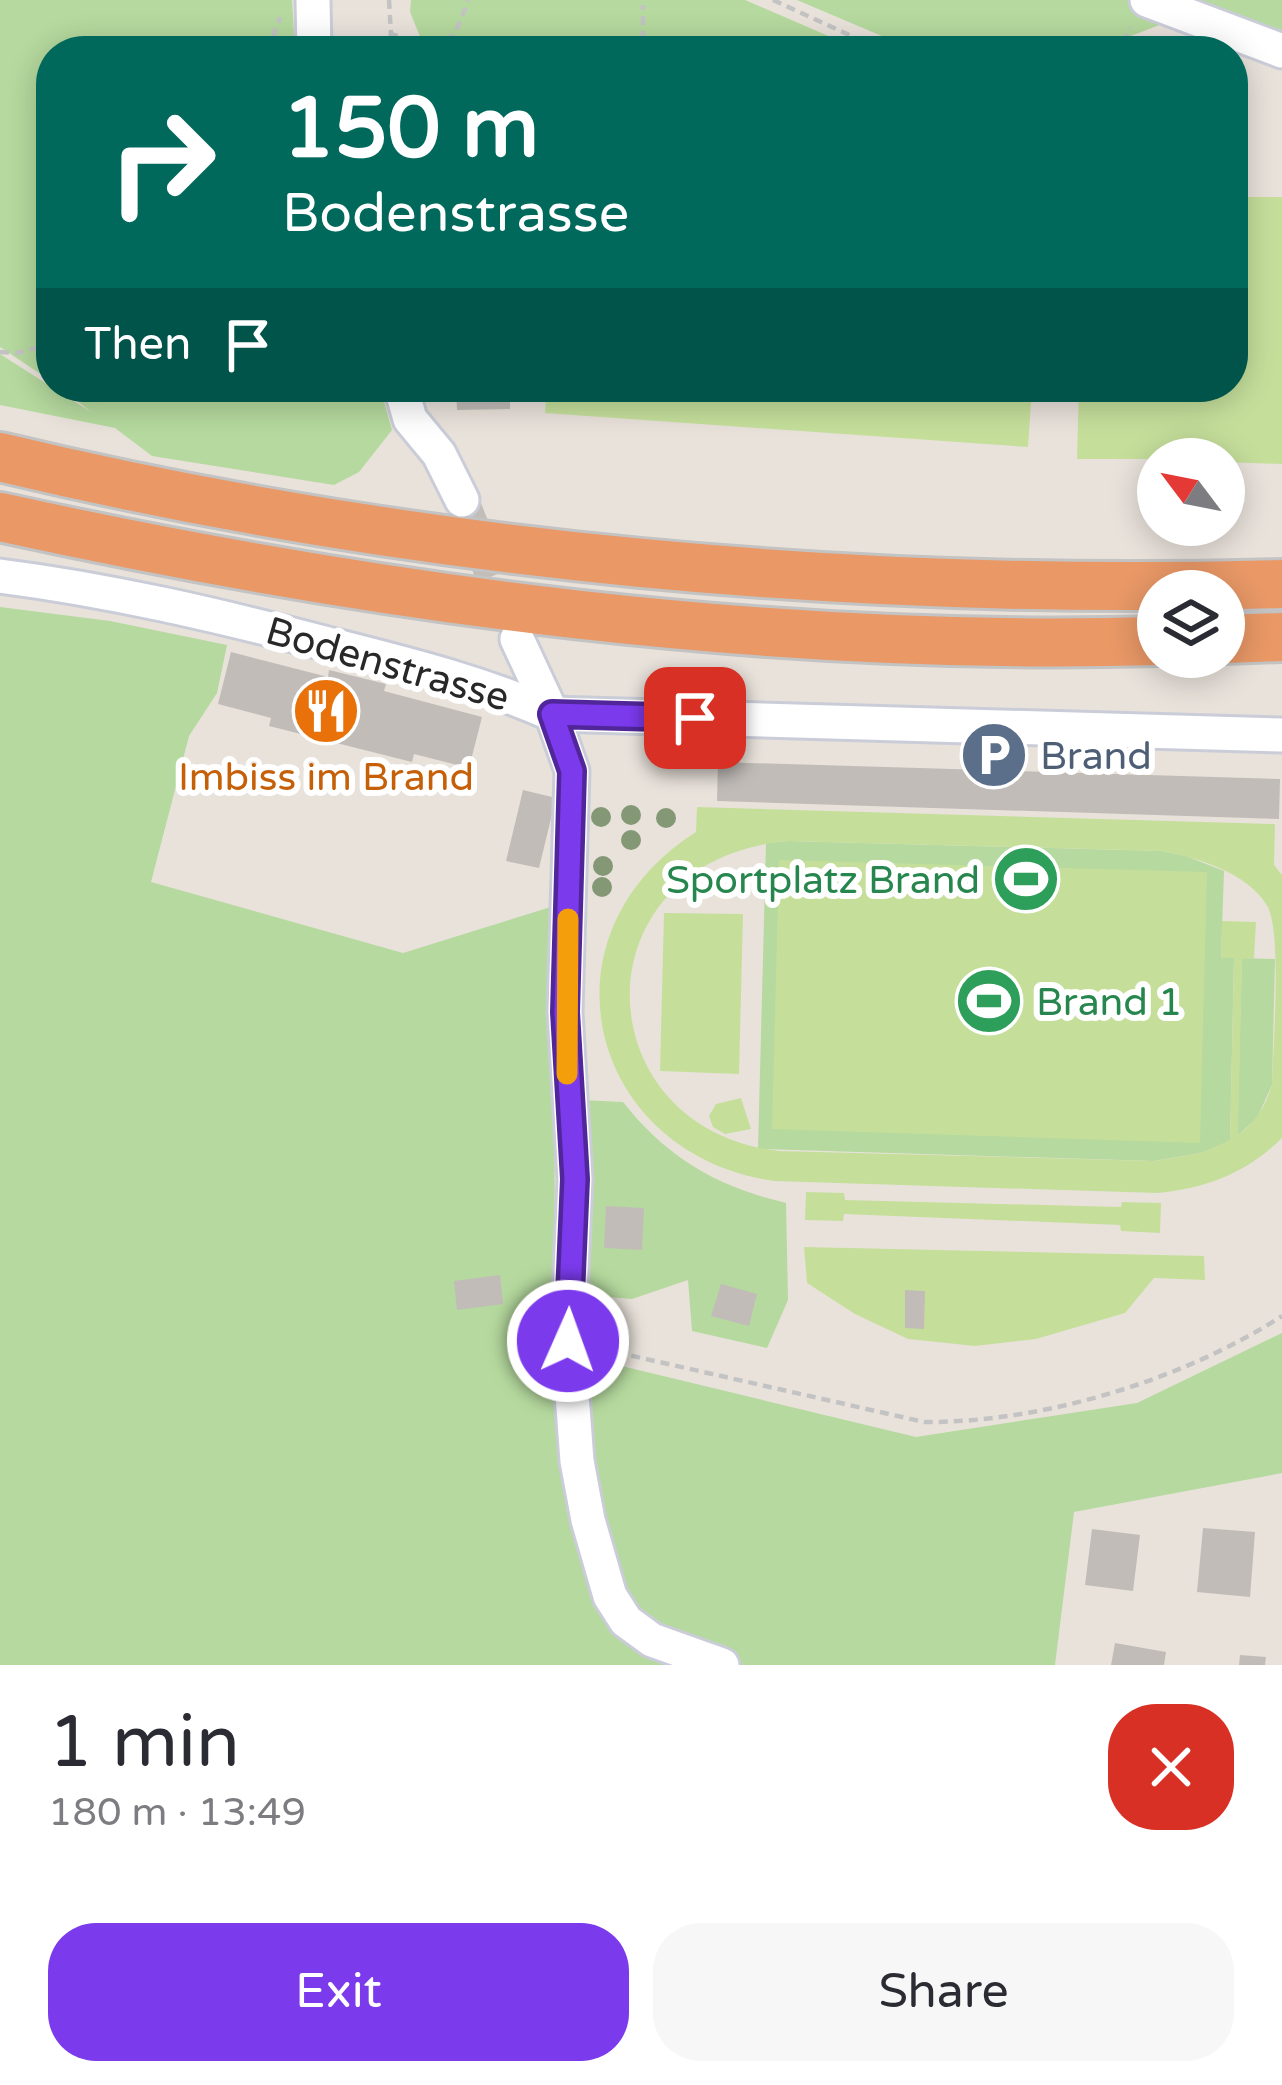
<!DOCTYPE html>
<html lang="en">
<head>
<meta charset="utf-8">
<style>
  :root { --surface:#fff; --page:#f7f7f7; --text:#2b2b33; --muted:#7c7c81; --accent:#7c3aed }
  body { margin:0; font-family:"Varela Round",sans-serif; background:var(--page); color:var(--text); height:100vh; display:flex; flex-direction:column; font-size:45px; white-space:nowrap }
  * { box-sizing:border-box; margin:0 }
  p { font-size:39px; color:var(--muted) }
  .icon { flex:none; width:66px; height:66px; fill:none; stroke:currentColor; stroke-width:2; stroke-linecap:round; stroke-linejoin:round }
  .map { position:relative; height:1665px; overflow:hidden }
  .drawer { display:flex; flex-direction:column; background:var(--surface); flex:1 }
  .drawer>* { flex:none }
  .banner { position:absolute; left:36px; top:36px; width:1212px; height:366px; border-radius:48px; box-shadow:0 6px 30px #0003; background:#00695c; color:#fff; overflow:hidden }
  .needle { width:78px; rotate:302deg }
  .controls { position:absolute; left:1137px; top:438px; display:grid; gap:24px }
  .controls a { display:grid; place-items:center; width:108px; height:108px; border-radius:50%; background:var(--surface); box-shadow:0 6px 30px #0003; font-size:60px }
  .pin { position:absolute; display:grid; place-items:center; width:102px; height:102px; color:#fff; margin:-51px; border-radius:24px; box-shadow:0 6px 18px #0006 }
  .me { position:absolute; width:132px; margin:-66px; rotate:2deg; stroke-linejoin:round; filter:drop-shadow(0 0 9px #0008) }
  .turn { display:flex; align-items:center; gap:42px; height:252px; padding:0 48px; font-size:54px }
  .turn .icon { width:156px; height:156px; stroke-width:2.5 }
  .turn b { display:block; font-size:84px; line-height:102px }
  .then { display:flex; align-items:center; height:114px; padding:0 48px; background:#0003; gap:24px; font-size:45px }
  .round { display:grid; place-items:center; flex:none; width:126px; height:126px; border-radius:48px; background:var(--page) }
  .head { display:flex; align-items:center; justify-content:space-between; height:204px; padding:0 48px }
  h1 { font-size:72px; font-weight:600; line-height:90px }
  .action { display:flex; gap:24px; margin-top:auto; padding:24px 48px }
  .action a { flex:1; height:138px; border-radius:48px; background:var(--accent); color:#fff; font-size:48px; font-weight:600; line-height:138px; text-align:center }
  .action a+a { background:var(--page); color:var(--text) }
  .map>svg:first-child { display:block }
  .green { fill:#b5d99e }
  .pitch { fill:#c5df9b; fill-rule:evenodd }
  .building { fill:#c1bcb8 }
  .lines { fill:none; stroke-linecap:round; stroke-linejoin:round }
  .minor-tunnel { stroke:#c2bdb7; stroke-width:33; stroke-dasharray:33 16; stroke-linecap:butt }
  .minor-casing { stroke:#cacdd8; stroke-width:39 }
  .highway-casing { stroke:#c3c3c3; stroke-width:54 }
  .path { stroke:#c3c3c3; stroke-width:4.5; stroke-dasharray:9 6; stroke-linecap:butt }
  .minor { stroke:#fff; stroke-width:33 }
  .highway { stroke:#e99866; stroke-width:48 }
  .tree { fill:#849875 }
  .route-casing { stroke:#51269a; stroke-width:30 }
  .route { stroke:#7c3aed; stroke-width:21 }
  .slow { stroke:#f59e0b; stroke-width:21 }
  .labels { text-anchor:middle; stroke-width:12; stroke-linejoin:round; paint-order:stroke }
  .street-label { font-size:39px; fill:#282828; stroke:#fff }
  .service-label { font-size:39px; fill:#4e5e75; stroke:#fff; text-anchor:start }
  .food-label { font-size:39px; fill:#c56008; stroke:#fff }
  .leisure-label { font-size:39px; fill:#27864d; stroke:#fff; text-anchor:end }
</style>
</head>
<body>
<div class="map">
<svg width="1282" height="1665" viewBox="0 0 1282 1665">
  <rect width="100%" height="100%" fill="#e9e2db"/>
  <g class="green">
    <path d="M0,0H292L295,51H51V381L0,347Z"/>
    <path d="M411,0H745L863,51H426L410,12Z"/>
    <path d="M797,0H1282V60L1183,16L1092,51H917Z"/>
    <path d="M0,354L91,412L60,387H380L392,430L359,472L334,485L152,456L115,428L0,405Z"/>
    <path d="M0,607L110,621L227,645L217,693L189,736L151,882L403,953L554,906L555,1350L916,1437L1137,1403L1282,1333V1473L1074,1512L1055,1665H0Z"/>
    <path d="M789,841L1162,851L1186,856L1224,871L1221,957L1234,958L1230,1141L1201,1153L1154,1161L758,1149L766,843Z"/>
    <path d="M1242,958L1275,959L1272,1085L1257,1118L1237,1136Z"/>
    <path d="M580,1100L623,1102C667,1158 718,1187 786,1203L788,1300L767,1348L692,1331L688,1280L632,1299L584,1295Z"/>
  </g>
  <g class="pitch">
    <path d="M1233,197H1282V464L1224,462V459H1077L1079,387H1233Z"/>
    <path d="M547,387H1032L1028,447L545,413Z"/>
    <path d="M697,807L1275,824L1274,865L1282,875V1138C1247,1173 1205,1189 1157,1193L774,1181C588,1154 533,935 696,832ZM789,841L1162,851C1197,858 1248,872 1268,907C1282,938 1273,1046 1272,1085C1265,1107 1256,1122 1238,1135L1242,959L1254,958L1256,922L1222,921L1221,958H1234L1230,1140L1201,1153L1154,1161L779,1151C581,1128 576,859 789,841Z"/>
    <path d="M779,860L1207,872L1200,1143L772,1129Z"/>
    <path d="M664,913L743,914L739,1074L660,1071Z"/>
    <path d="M741,1098L751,1129L725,1134L713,1127L709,1116L716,1104Z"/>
    <path d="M806,1192L844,1193L845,1200L1121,1207L1122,1202L1161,1203L1160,1233L1121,1231L1120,1225L844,1214L843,1221L805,1220Z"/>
    <path d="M804,1247L1204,1256L1205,1280L1154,1278L1125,1313L1036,1339L975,1346L908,1339L855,1314L807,1283Z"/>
  </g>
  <g class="building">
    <path d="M456,387H510V409L457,410Z"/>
    <path d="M231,652L328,677L329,670L386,684L384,691L482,717L469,768L414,754L412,762L269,726L271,718L218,704Z"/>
    <path d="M718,762L1280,779L1279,819L717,801Z"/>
    <path d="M523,790L556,798L539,868L506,861Z"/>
    <path d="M606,1206L644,1208L642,1250L604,1248Z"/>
    <path d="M500,1275L503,1304L457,1310L454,1281Z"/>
    <path d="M721,1284L757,1294L749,1326L711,1316Z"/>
    <path d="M905,1290L925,1291L924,1329L905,1328Z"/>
    <path d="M1203,1528L1255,1532L1250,1597L1197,1592Z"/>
    <path d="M1092,1529L1140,1535L1133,1591L1085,1585Z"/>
    <path d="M1115,1643L1166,1652L1164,1665H1111Z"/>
    <path d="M1240,1655L1266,1657L1265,1665H1239Z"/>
  </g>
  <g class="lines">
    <path class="minor-tunnel" d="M462,500L510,620"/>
    <g class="minor-casing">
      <g id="minor">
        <path d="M313,0L314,51"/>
        <path d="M1147,0L1282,51"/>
        <path d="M401,387L410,419L439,454L462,500"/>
        <path d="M0,576C110,590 217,615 324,643C402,663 478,681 552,714L1282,735"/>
        <path d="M517,639L552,714L572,771L565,1012L575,1179L568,1341L577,1461L588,1520L610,1596L626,1621L652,1640L722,1665"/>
      </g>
    </g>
    <g class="highway-casing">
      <g id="highway">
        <path d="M0,457C417,557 854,596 1282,584"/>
        <path d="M0,517C379,600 769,652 1158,641"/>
        <path d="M1224,639L1282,637"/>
      </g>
    </g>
    <g class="path">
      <path d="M389,0L392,51"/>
      <path d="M773,0L884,51"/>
      <path d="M389,33C439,52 451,53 468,0"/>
      <path d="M643,40V5"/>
      <path d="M268,51L280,17"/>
      <path d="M1112,51L1124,42L1130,27"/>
      <path d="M0,352L17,353L51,344"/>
      <path d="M602,1349L924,1422C1042,1423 1183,1380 1282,1316"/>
    </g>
    <use href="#minor" class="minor"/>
    <use href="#highway" class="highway"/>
  </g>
  <g class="tree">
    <circle cx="631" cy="815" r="10"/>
    <circle cx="601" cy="817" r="10"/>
    <circle cx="666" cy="818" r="10"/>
    <circle cx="631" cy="840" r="10"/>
    <circle cx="603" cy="866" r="10"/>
    <circle cx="602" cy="887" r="10"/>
  </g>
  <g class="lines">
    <g class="route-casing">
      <path id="route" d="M568,1341L575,1179L565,1012L572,771L552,714L695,718"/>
    </g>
    <use href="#route" class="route"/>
    <path class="slow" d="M567,1074L568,919"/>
  </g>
  <defs>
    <g id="restaurant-disc" transform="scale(3.45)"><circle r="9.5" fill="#e8710a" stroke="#fff"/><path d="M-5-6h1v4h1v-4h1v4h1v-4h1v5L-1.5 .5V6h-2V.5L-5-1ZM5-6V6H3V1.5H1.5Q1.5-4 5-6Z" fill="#fff"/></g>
    <g id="parking-disc" transform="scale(3.45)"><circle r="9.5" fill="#5c6f8a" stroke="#fff"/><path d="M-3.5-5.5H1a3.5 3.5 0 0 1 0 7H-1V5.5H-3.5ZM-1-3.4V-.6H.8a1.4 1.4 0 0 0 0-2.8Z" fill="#fff"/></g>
    <g id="stadium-disc" transform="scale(3.45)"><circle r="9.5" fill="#2e9e5b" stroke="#fff"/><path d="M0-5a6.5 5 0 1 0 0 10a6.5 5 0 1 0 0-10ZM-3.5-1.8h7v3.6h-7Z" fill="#fff"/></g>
  </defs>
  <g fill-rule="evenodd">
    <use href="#restaurant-disc" x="326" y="711"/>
    <use href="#parking-disc" x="994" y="755"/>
    <use href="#stadium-disc" x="1026" y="879"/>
    <use href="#stadium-disc" x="989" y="1001"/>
  </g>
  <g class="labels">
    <g class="street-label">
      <text transform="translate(388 663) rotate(16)" y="14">Bodenstrasse</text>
    </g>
    <g class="service-label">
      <text x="1040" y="769">Brand</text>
    </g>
    <g class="food-label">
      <text x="326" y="790">Imbiss im Brand</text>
    </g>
    <g class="leisure-label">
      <text x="980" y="893">Sportplatz Brand</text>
      <text x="1036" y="1015" text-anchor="start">Brand 1</text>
    </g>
  </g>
</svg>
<div class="controls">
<a><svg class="needle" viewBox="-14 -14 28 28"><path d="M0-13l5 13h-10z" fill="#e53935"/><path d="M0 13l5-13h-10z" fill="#7c7c81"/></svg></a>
<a><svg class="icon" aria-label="layers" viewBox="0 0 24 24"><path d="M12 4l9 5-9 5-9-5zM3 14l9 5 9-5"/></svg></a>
</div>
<div class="pin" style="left:695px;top:718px;background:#d93025"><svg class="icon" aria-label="arrive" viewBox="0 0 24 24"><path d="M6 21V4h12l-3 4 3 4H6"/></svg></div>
<svg class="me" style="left:568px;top:1341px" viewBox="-20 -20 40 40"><circle r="17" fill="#7c3aed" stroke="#fff" stroke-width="3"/><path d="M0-11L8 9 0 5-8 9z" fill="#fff"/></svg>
<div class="banner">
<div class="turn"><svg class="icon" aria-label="right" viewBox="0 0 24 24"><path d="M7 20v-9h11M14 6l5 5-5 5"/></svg><div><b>150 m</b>Bodenstrasse</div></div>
<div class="then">Then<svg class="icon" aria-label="arrive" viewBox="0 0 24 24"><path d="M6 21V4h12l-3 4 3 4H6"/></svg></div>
</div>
</div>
<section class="drawer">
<div class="head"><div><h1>1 min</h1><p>180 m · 13:49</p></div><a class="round" style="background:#d93025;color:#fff"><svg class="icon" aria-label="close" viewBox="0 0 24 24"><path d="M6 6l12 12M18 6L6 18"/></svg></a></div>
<div class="action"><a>Exit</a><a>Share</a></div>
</section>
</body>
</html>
